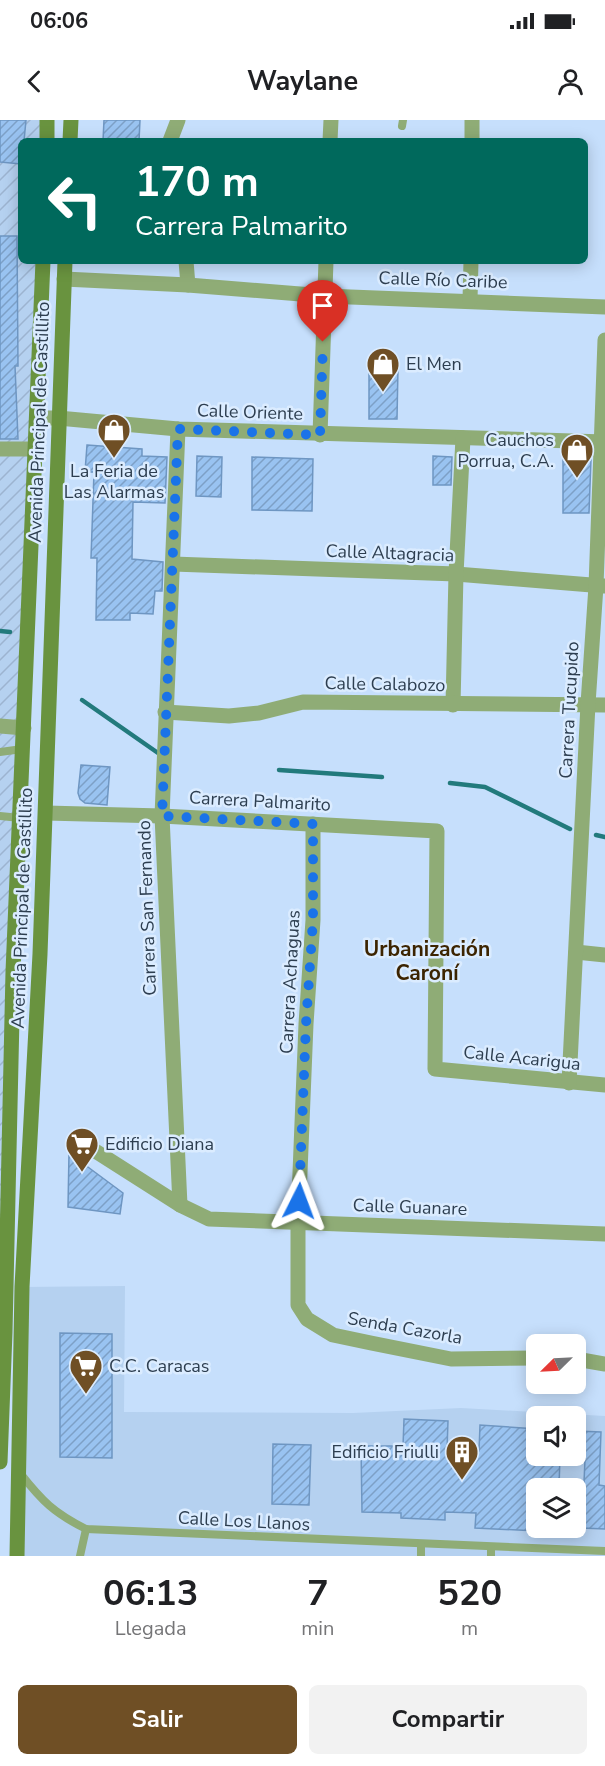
<!DOCTYPE html>
<html lang="es">
<head>
<meta charset="utf-8">
<style>
  :root { --surface:#fff; --page:#f2f2f2; --text:#202124; --muted:#757577; --accent:#6f4f25 }
  body { margin:0; font-family:"Nunito Sans",sans-serif; background:var(--page); color:var(--text); height:100vh; display:flex; flex-direction:column; font-size:22px; white-space:nowrap }
  * { box-sizing:border-box; margin:0 }
  p { font-size:20px; color:var(--muted) }
  .icon { flex:none; width:33px; height:33px; fill:none; stroke:currentColor; stroke-width:2; stroke-linecap:round; stroke-linejoin:round }
  .map { position:relative; height:1436px; overflow:hidden }
  .side { display:flex; flex-direction:column; background:var(--surface); flex:1 }
  .side>* { flex:none }
  .banner { position:absolute; left:18px; top:18px; width:570px; height:126px; border-radius:9px; box-shadow:0 3px 15px #0003; background:#00695c; color:#fff; overflow:hidden }
  .needle { width:39px; rotate:246deg }
  .tools { position:absolute; left:526px; top:1214px; display:grid; gap:12px }
  .tools a { display:grid; place-items:center; width:60px; height:60px; border-radius:9px; background:var(--surface); box-shadow:0 3px 15px #0003; font-size:30px }
  .pin { position:absolute; display:grid; place-items:center; width:51px; height:51px; color:#fff; margin:-62px -26px; border-radius:50% 50% 50% 0; rotate:-45deg; box-shadow:0 0 6px #0007 }
  .pin .icon { rotate:45deg }
  .me { position:absolute; width:66px; margin:-33px; rotate:3deg; stroke-linejoin:round; filter:drop-shadow(0 0 4px #0008) }
  .turn { display:flex; align-items:center; gap:21px; height:126px; padding:0 18px; font-size:27px }
  .turn .icon { width:78px; height:78px; stroke-width:2.5 }
  .turn b { display:block; font-size:42px; line-height:51px }
  .eta { display:flex; justify-content:space-evenly; align-items:center; height:102px; text-align:center }
  .eta b { font-size:36px; font-weight:700; line-height:42px }
  .action { display:flex; gap:12px; margin-top:auto; padding:12px 18px }
  .action a { flex:1; height:69px; border-radius:9px; background:var(--accent); color:#fff; font-size:24px; font-weight:700; line-height:69px; text-align:center }
  .action a+a { background:var(--page); color:var(--text) }
  .status { display:flex; justify-content:space-between; align-items:center; height:42px; padding:0 30px; background:var(--surface); direction:ltr }
  .status svg { height:16px; fill:currentColor }
  header { display:flex; justify-content:space-between; align-items:center; height:78px; padding:0 18px; background:var(--surface); font-size:27px; font-weight:700 }
  .map>svg:first-child { display:block }
  .built { fill:#b5d1f0; fill-rule:evenodd }
  .industrial { fill:url(#industrial-furrows) }
  .lines { fill:none; stroke-linecap:round; stroke-linejoin:round }
  .stream { stroke:#227a7c; stroke-width:4.5 }
  .building { fill:url(#building-hatch); stroke:#6e96c2; stroke-width:1.5 }
  .service { stroke:#8fac76; stroke-width:8 }
  .minor { stroke:#8fac76; stroke-width:15 }
  .secondary { stroke:#69933f; stroke-width:15 }
  .route { stroke:#1a73e8; stroke-width:10; stroke-dasharray:0 18 }
  .labels { text-anchor:middle; stroke-width:5; stroke-linejoin:round; paint-order:stroke }
  .street-label { font-size:18px; fill:#2d3e50; stroke:#dbecff }
  .poi-label { font-size:18px; fill:#2d3e50; stroke:#dbecff; text-anchor:start }
  .quarter-label { font-size:21px; font-weight:bold; fill:#3c2401; stroke:#dbecff }
</style>
</head>
<body>
<div class="status"><b>06:06</b><svg viewBox="0 0 49 12"><path d="M0 12V9h3v3zM5 12V6h3v6zM10 12V3h3v9zM15 12V0h3v12zM26 1h20v11H26zM47 4h2v5h-2z"/></svg></div>
<header><svg class="icon" aria-label="back" viewBox="0 0 24 24"><path d="M15 5l-7 7 7 7"/></svg>Waylane<svg class="icon" aria-label="person" viewBox="0 0 24 24"><circle cx="12" cy="8" r="4"/><path d="M4 21q1-7 8-7t8 7"/></svg></header>
<div class="map">
<svg width="605" height="1436" viewBox="0 0 605 1436">
  <defs>
    <pattern id="industrial-furrows" width="10" height="10" patternUnits="userSpaceOnUse" patternTransform="scale(1.5)"><rect width="10" height="10" fill="#b5d1f0"/><path d="M-1 1l2-2M0 10L10 0M9 11l2-2" fill="none" stroke="#9cb4d0"/></pattern>
    <pattern id="building-hatch" width="6" height="6" patternUnits="userSpaceOnUse" patternTransform="scale(1.5)"><rect width="6" height="6" fill="#99c3f1"/><path d="M-1 1l2-2M0 6l6-6M5 7l2-2" fill="none" stroke="#7da0c6"/></pattern>
  </defs>
  <rect width="100%" height="100%" fill="#c6dffc"/>
  <path class="built" d="M125,1166L124,1292L353,1293L461,1288L605,1296V1436H17L22,1167ZM537,1296H576V1335H537ZM537,1368H576V1407H537Z"/>
  <path class="industrial" d="M0,0H49V21H21V141H46L0,1209Z"/>
  <g class="lines">
    <g class="stream">
      <path d="M0,511L10,512"/>
      <path d="M82,580L158,633"/>
      <path d="M279,650L382,657"/>
      <path d="M450,663L485,667L570,709"/>
      <path d="M596,715L605,717"/>
    </g>
  </g>
  <g class="building">
    <path d="M0,0H26L24,21H21V44L0,42Z"/>
    <path d="M104,0H140L139,21H103Z"/>
    <path d="M0,116H17L18,246H15L18,319H0Z"/>
    <path d="M369,247L398,248L397,299H369Z"/>
    <path d="M87,325L142,329V336L167,337L165,383L133,382L132,439L163,442L162,471H155L153,494L130,493V500H96L97,438H91L94,352H85Z"/>
    <path d="M197,336L222,337L221,377L196,376Z"/>
    <path d="M433,336L452,337L451,365H433Z"/>
    <path d="M252,337L313,339L312,391L252,390Z"/>
    <path d="M563,339H591L589,393H563Z"/>
    <path d="M81,645L110,647L107,685L85,683L80,679L78,673Z"/>
    <path d="M69,1033L123,1073L120,1094L68,1087Z"/>
    <path d="M60,1213L112,1214V1338L60,1337Z"/>
    <path d="M404,1299L448,1301L447,1330L479,1331L480,1305L537,1309V1335H560L559,1368H537V1411L475,1408L476,1393L445,1392V1400L401,1398V1393L362,1392L361,1326H403Z"/>
    <path d="M576,1311L601,1312L599,1365L605,1366V1409L582,1408L585,1339L576,1338Z"/>
    <path d="M273,1324L311,1325L309,1385L272,1384Z"/>
  </g>
  <g class="lines">
    <g class="service">
      <path d="M402,6L403,0"/>
      <path d="M0,632L22,629"/>
      <path d="M0,696L20,698"/>
      <path d="M20,1353C42,1381 54,1393 86,1409L605,1431"/>
      <path d="M491,1427V1436"/>
      <path d="M80,1436L86,1409"/>
      <path d="M421,1436V1424"/>
    </g>
    <g class="minor">
      <path d="M170,21L178,0"/>
      <path d="M330,21L331,0"/>
      <path d="M472,21V0"/>
      <path d="M186,141L188,165"/>
      <path d="M64,159L188,165L325,176L605,187"/>
      <path d="M470,180L471,141"/>
      <path d="M37,298H58L178,309L605,322"/>
      <path d="M178,309L162,696L180,1085"/>
      <path d="M320,315L326,141"/>
      <path d="M0,329H36"/>
      <path d="M173,444L456,454L604,466"/>
      <path d="M453,585L456,454L463,318"/>
      <path d="M165,592L229,596L259,593L303,582L605,585"/>
      <path d="M0,606L24,608"/>
      <path d="M46,693L162,696L437,711L435,949L605,965"/>
      <path d="M313,704V800L306,904L298,1102V1185L307,1199L333,1215L371,1223L451,1239L537,1238"/>
      <path d="M576,832L605,835"/>
      <path d="M569,963L588,584L596,466L605,220"/>
      <path d="M78,1020L180,1085L209,1099L605,1114"/>
      <path d="M576,1239L605,1244"/>
    </g>
    <g class="secondary">
      <path d="M47,21V0"/>
      <path d="M70,21L71,0"/>
      <path d="M0,1342L5,1212L13,852L43,141"/>
      <path d="M17,1436L22,1167L40,834L65,141"/>
    </g>
  </g>
  <g class="lines">
    <path class="route" d="M299,1081L306,904L313,800V704L162,696L178,309L320,315L323,222"/>
  </g>
  <defs>
    <g id="shop-pin" transform="scale(1.725)"><path d="M0 17L-7.5 6A9.5 9.5 0 1 1 7.5 6Z" fill="#6f4f25" stroke="#dbecff"/><path d="M-5-2.5h2.3a2.7 3.5 0 0 1 5.4 0H5L5.5 6h-11ZM-1.5-2.5h3a1.5 2.3 0 0 0-3 0Z" fill="#fff"/></g>
    <g id="supermarket-pin" transform="scale(1.725)"><path d="M0 17L-7.5 6A9.5 9.5 0 1 1 7.5 6Z" fill="#6f4f25" stroke="#dbecff"/><path d="M-6-5.5h2.5l.6 2H6L4.5 2H-2.5L-4.4-4H-6ZM-1.5 3.2a1.3 1.3 0 1 0 .1 0ZM3 3.2a1.3 1.3 0 1 0 .1 0Z" fill="#fff"/></g>
    <g id="building-pin" transform="scale(1.725)"><path d="M0 17L-7.5 6A9.5 9.5 0 1 1 7.5 6Z" fill="#6f4f25" stroke="#dbecff"/><path d="M-4-6H4V6H1V3H-1V6H-4ZM-2.5-4.3h1.7v1.8h-1.7ZM.8-4.3h1.7v1.8H.8ZM-2.5-1h1.7V.8h-1.7ZM.8-1h1.7V.8H.8Z" fill="#fff"/></g>
  </defs>
  <g fill-rule="evenodd">
    <use href="#shop-pin" x="383" y="244"/>
    <use href="#shop-pin" x="114" y="310"/>
    <use href="#shop-pin" x="577" y="330"/>
    <use href="#supermarket-pin" x="82" y="1024"/>
    <use href="#supermarket-pin" x="86" y="1246"/>
    <use href="#building-pin" x="462" y="1332"/>
  </g>
  <g class="labels">
    <g class="street-label">
      <text transform="translate(443 160) rotate(2)" y="6">Calle Río Caribe</text>
      <text transform="translate(250 292) rotate(2)" y="6">Calle Oriente</text>
      <text transform="translate(39 302) rotate(-88)" y="6">Avenida Principal de Castillito</text>
      <text transform="translate(390 433) rotate(2)" y="6">Calle Altagracia</text>
      <text transform="translate(385 564) rotate(1)" y="6">Calle Calabozo</text>
      <text transform="translate(569 590) rotate(-87)" y="6">Carrera Tucupido</text>
      <text transform="translate(260 681) rotate(3)" y="6">Carrera Palmarito</text>
      <text transform="translate(22 788) rotate(-88)" y="6">Avenida Principal de Castillito</text>
      <text transform="translate(147 788) rotate(-92)" y="6">Carrera San Fernando</text>
      <text transform="translate(290 862) rotate(-87)" y="6">Carrera Achaguas</text>
      <text transform="translate(522 938) rotate(6)" y="6">Calle Acarigua</text>
      <text transform="translate(410 1087) rotate(2)" y="6">Calle Guanare</text>
      <text transform="translate(405 1208) rotate(10)" y="6">Senda Cazorla</text>
      <text transform="translate(244 1401) rotate(3)" y="6">Calle Los Llanos</text>
    </g>
    <g class="poi-label">
      <text x="406" y="250">El Men</text>
      <text x="554" y="326" text-anchor="end">Cauchos<tspan x="554" dy="21">Porrua, C.A.</tspan></text>
      <text x="114" y="357" text-anchor="middle">La Feria de<tspan x="114" dy="21">Las Alarmas</tspan></text>
      <text x="105" y="1030">Edificio Diana</text>
      <text x="109" y="1252">C.C. Caracas</text>
      <text x="439" y="1338" text-anchor="end">Edificio Friulli</text>
    </g>
    <g class="quarter-label">
      <text x="427" y="836">Urbanización<tspan x="427" dy="24">Caroní</tspan></text>
    </g>
  </g>
</svg>
<div class="tools">
<a><svg class="needle" viewBox="-14 -14 28 28"><path d="M0-13l5 13h-10z" fill="#e53935"/><path d="M0 13l5-13h-10z" fill="#757577"/></svg></a>
<a><svg class="icon" aria-label="sound" viewBox="0 0 24 24"><path d="M4 9h4l5-4v14l-5-4H4zM17 9q2 3 0 6"/></svg></a>
<a><svg class="icon" aria-label="layers" viewBox="0 0 24 24"><path d="M12 4l9 5-9 5-9-5zM3 14l9 5 9-5"/></svg></a>
</div>
<div class="pin" style="left:323px;top:222px;background:#d93025"><svg class="icon" aria-label="arrive" viewBox="0 0 24 24"><path d="M6 21V4h12l-3 4 3 4H6"/></svg></div>
<svg class="me" style="left:299px;top:1081px" viewBox="-20 -20 40 40"><path d="M0-17L14 15 0 8-14 15z" fill="#1a73e8" stroke="#fff" stroke-width="4"/></svg>
<div class="banner">
<div class="turn"><svg class="icon" aria-label="left" viewBox="0 0 24 24"><path d="M17 20v-9H6M10 6l-5 5 5 5"/></svg><div><b>170 m</b>Carrera Palmarito</div></div>
</div>
</div>
<section class="side">
<div class="eta">
<div><b>06:13</b><p>Llegada</p></div>
<div><b>7</b><p>min</p></div>
<div><b>520</b><p>m</p></div>
</div>
<div class="action"><a>Salir</a><a>Compartir</a></div>
</section>
</body>
</html>
